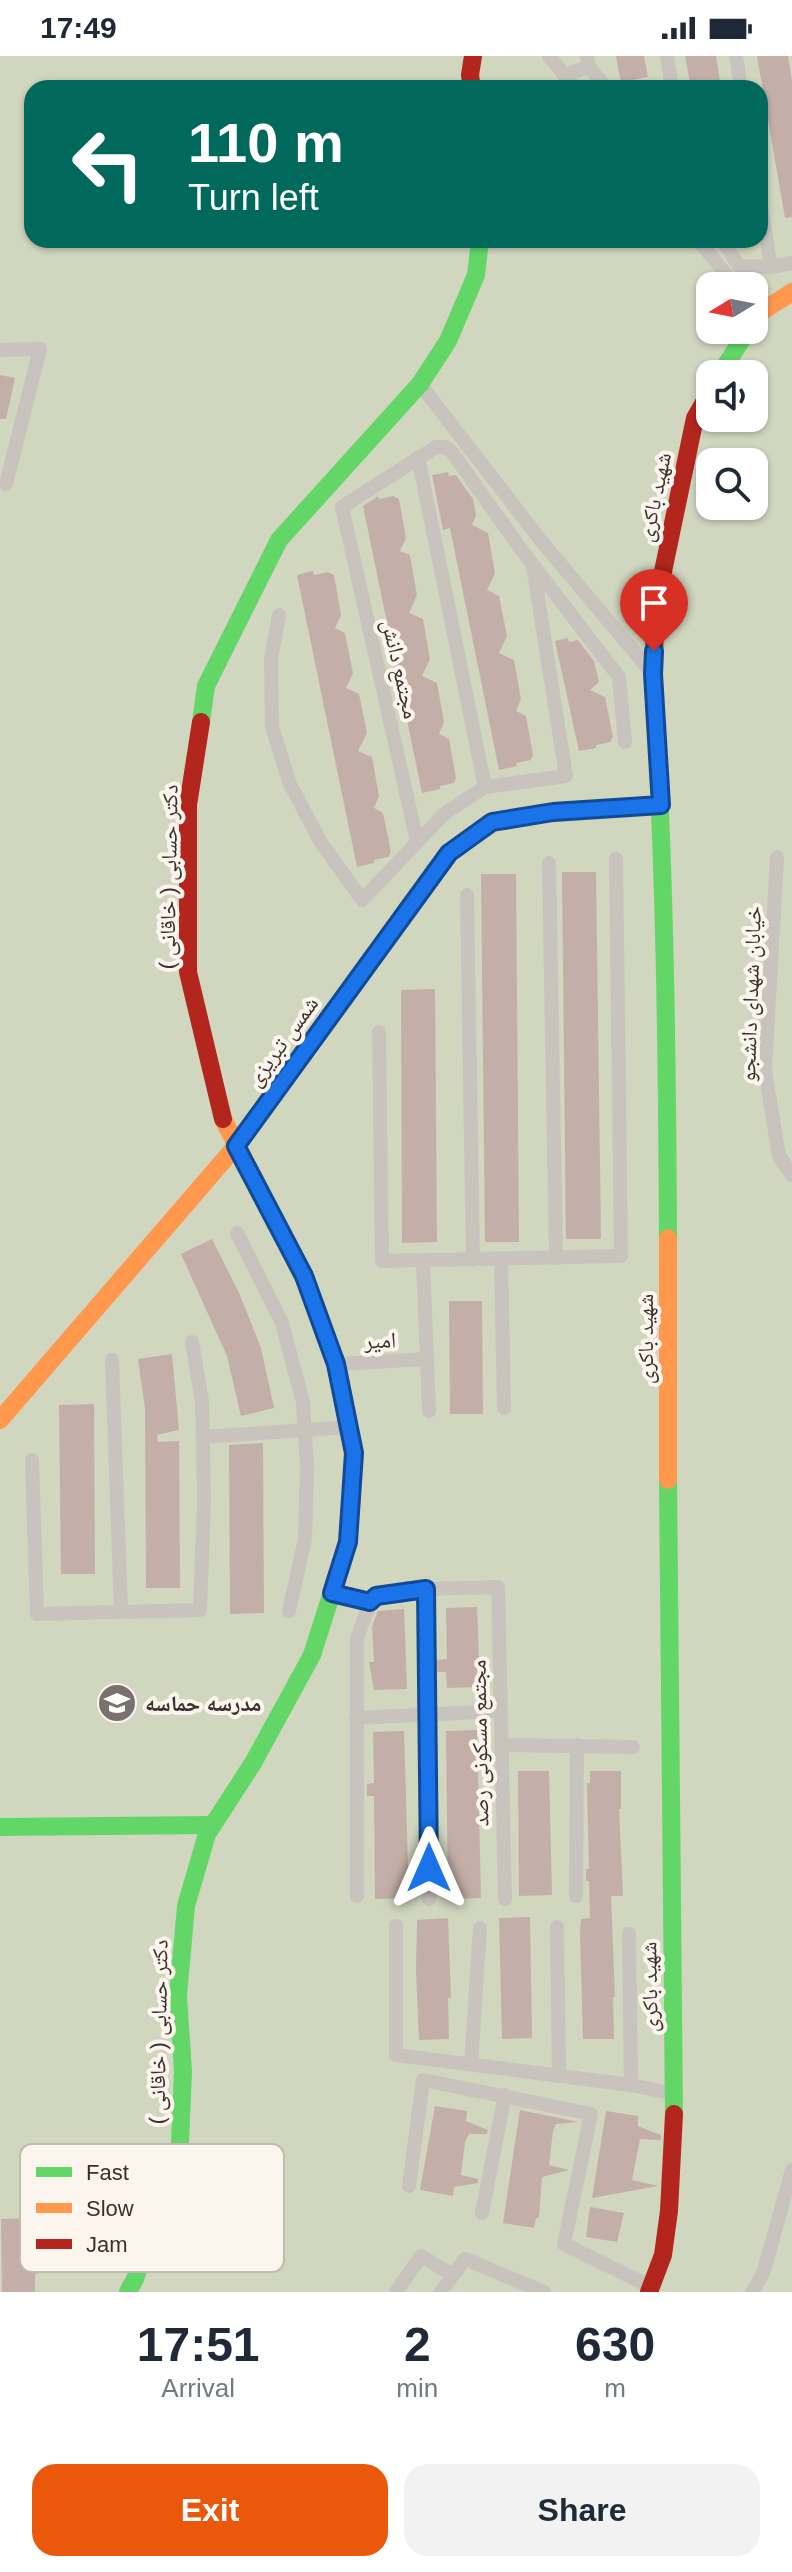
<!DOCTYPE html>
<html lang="en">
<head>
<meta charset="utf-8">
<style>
  :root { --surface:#fff; --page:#f2f2f3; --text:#1f2937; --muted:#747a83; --accent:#ea580c }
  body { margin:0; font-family:Arial,"Noto Naskh Arabic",sans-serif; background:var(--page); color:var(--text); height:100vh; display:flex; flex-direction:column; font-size:30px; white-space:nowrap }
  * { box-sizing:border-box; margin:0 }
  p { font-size:26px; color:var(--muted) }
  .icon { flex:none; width:44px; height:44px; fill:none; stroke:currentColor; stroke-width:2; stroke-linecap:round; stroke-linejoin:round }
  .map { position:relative; height:2236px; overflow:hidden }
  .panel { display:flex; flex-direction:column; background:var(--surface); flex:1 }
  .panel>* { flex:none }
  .guide { position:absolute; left:24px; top:24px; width:744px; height:168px; border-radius:24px; box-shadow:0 2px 6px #0004; background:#00695c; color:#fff; overflow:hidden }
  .needle { width:52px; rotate:260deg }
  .tools { position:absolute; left:696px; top:216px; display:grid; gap:16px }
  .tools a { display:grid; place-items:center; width:72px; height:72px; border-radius:16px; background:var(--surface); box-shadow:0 2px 6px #0004; font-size:40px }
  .pin { position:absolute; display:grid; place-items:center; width:68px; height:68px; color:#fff; margin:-82px -34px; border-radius:50% 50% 50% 0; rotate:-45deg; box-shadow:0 0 8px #0007 }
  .pin .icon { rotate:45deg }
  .me { position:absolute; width:88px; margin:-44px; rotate:0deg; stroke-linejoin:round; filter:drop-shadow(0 0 6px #0008) }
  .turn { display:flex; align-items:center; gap:28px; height:168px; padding:0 32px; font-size:36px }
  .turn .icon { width:104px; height:104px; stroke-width:2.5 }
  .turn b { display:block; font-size:56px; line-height:68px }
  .eta { display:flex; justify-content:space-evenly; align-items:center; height:136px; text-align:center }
  .eta b { font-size:48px; font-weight:600; line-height:56px }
  .primary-button { display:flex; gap:16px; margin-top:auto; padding:16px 32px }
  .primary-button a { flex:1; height:92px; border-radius:24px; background:var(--accent); color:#fff; font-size:32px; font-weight:600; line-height:92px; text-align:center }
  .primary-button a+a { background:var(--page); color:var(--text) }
  .status { display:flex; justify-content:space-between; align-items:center; height:56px; padding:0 40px; background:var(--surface); direction:ltr }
  .status svg { height:22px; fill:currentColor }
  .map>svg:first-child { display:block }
  .green { fill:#d1d6bf; fill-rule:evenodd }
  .building { fill:#c3afa7 }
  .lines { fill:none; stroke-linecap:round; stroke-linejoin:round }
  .street { stroke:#c9c3be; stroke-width:14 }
  .fast { stroke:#63d668; stroke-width:18 }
  .slow { stroke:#ff974d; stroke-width:18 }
  .jam { stroke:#b3261e; stroke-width:18 }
  .route-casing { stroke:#114b97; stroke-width:20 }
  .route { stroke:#1a73e8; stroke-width:14 }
  .labels { text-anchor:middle; stroke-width:8; stroke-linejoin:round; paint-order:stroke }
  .street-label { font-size:22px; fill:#3b302b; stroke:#fbf5ee }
  .poi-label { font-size:22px; font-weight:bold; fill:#3b302b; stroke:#fbf5ee; text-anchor:start }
  .key { fill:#fbf5ee; stroke:#c1bab4; stroke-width:2 }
  .key-label { font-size:22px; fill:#3b302b }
</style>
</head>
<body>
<div class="status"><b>17:49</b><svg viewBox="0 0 49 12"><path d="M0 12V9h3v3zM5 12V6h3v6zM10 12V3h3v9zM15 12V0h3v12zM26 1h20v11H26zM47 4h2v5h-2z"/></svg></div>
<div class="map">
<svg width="792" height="2236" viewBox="0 0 792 2236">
  <rect width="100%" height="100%" fill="#f0ebe5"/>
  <path class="green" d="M0,0H792V2236H0ZM32,32H760V184H32ZM710,230H754V274H710ZM710,318H754V362H710ZM710,406H754V450H710Z"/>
  <g class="building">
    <path d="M616,0H644L648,21L621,26Z"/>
    <path d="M685,0H716L721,32H691Z"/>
    <path d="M757,0H788L792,25V161L785,162Z"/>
    <path d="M0,319L15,322L6,363H0Z"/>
    <path d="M448,416L449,420L456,419L473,443L476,459L472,469L488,477L495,517L487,534L499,540L507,580L499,597L514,604L521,643L516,655L526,660L533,699L531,704L516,707L517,710L499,714L450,472L443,474L432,419Z"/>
    <path d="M378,440L379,443L393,440L399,443L406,482L400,495L410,499L417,539L409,557L423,563L430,603L422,620L437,627L444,666L439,678L449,683L456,722L454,727L440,730V733L422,737L363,450Z"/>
    <path d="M313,515L314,519L328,516L334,519L341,559L335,572L345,577L353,617L346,632L359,638L367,677L358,695L372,701L379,740L374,752L383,757L391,796L388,801L374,804V807L357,811L297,519Z"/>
    <path d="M568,582L569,586L578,584L594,605L599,626L590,634L605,641L613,681L610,686L596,689V692L579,695L555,585Z"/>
    <path d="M562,816H596L601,1183H566Z"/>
    <path d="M481,818H516L519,1186H485Z"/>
    <path d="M435,933L437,1186L402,1187L401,934Z"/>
    <path d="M212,1183L240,1239L261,1292L274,1352L241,1360L227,1300L181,1198Z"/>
    <path d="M449,1245H482L483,1358H450Z"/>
    <path d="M172,1298L179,1374L157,1379L158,1386L179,1385L180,1532H146L145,1353L138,1303Z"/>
    <path d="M94,1348L95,1518H61L59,1349Z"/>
    <path d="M263,1387L264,1557L230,1558L229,1389Z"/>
    <path d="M477,1551L480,1631L447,1632L446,1616H437V1604L447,1603L446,1552Z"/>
    <path d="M404,1553L407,1633L374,1634L369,1606H374L372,1570L378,1555Z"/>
    <path d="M477,1674L481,1842L448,1843L446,1675Z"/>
    <path d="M404,1675L409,1842L375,1843L374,1740H367V1728L374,1727L373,1676Z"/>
    <path d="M518,1715H549L552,1839L519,1840Z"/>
    <path d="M590,1715H621V1753H619L623,1840H611L615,1941H613L614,1983H583L580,1876L581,1863L590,1862L589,1825H586V1813H589L587,1727H590Z"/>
    <path d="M530,1861L532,1982L502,1983L499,1862Z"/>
    <path d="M448,1862L451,1942H448L449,1983L419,1984L416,1915L417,1864Z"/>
    <path d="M435,2050L467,2055L466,2065L488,2074L487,2078H469L465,2086L461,2119L478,2123V2127L454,2131L453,2140L420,2134Z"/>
    <path d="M520,2054L579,2066L556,2068L553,2075L549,2109L569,2114L542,2121L539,2162H536L534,2172L503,2167Z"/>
    <path d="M606,2055L638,2060V2070L661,2079V2084L640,2083L632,2124L658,2130L592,2142Z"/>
    <path d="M590,2151L624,2157L617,2186L586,2181Z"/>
    <path d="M36,2162L38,2218H35V2236H2L1,2163Z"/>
  </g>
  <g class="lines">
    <g class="street">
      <path d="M549,0L575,32"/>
      <path d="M667,0L672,32"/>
      <path d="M736,0L741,32"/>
      <path d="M589,11L606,32"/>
      <path d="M564,19L589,11L587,0"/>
      <path d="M760,144L771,211"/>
      <path d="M698,184L736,230"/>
      <path d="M722,184L739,210L771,211L792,207"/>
      <path d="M0,294L40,293L6,428"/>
      <path d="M420,328L542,486L653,618"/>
      <path d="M418,401L485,731"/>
      <path d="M279,559L271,603L272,671L290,728L320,785L362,844L445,757L485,731L566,720L533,510"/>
      <path d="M417,785L342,451L436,391H445L452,396L523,496L619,621L625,686"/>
      <path d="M777,801L765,1014L779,1100L792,1119"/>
      <path d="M549,807L556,1202"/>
      <path d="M467,839L473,1204"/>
      <path d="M379,976L382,1205L621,1200L616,803"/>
      <path d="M237,1177L282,1267L303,1346L307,1412L305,1483L289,1555"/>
      <path d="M501,1203L504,1352"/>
      <path d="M423,1205L429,1355"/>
      <path d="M112,1304L121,1556"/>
      <path d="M336,1308L427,1303"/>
      <path d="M203,1381L349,1371"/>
      <path d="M32,1404L37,1558L200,1554L204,1443L202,1345L192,1286"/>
      <path d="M426,1533L429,1843"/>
      <path d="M332,1537L370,1546"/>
      <path d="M356,1662L500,1655"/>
      <path d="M501,1689L633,1691"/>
      <path d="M357,1840V1583L370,1546L376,1540L426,1533L498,1531L505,1843"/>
      <path d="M576,1840L577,1689"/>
      <path d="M396,1870V1999L631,2029L675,2038"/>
      <path d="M557,1871L559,2020"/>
      <path d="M629,1878L631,2029"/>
      <path d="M471,2008L480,1872"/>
      <path d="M409,2130L423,2024L591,2058L564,2188L651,2231"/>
      <path d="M482,2157L505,2039"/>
      <path d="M396,2236L421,2200L453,2219"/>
      <path d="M441,2236L465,2203L544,2236"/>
      <path d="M752,2236L763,2218L792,2114"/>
    </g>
    <g class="fast">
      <path d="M720,318L748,274"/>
      <path d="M653,622C665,808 667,995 668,1182"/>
      <path d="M201,666L206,630L279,484L420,328L448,285L476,219L480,184"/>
      <path d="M345,939L449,797L492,766L553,756L661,749"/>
      <path d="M668,1424L674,2058"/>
      <path d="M0,1771L212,1769"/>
      <path d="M128,2236L135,2223L180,2087L183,2015L178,1940L186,1850L207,1778L253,1707L312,1599L348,1486"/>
    </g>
    <g class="slow">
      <path d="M754,264L758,258L792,236"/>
      <path d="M223,1063L304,1220L336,1308L354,1397L348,1486"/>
      <path d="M668,1182V1424"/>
      <path d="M0,1364L236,1090L345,939"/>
    </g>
    <g class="jam">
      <path d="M472,32L470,19L473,0"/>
      <path d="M653,622L656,549L695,362L710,336"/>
      <path d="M201,666L188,749V916L223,1063"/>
      <path d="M649,2236L663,2199L669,2155L674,2058"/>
    </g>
  </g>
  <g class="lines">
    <g class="route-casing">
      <path id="route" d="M429,1812L426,1533L376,1540L370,1546L332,1537L348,1486L354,1397L336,1308L304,1220L236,1090L449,797L492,766L553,756L661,749L653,618L654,595"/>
    </g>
    <use href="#route" class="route"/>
  </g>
  <defs>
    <g id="school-disc" transform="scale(2)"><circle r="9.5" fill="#7a716c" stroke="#fbf5ee"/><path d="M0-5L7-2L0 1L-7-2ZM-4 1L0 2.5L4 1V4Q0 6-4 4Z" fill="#fff"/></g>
  </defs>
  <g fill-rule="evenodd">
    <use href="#school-disc" x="117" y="1647"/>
  </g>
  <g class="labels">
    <g class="street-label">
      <text transform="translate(654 441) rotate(-78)" y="8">شهید باکری</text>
      <text transform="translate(401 613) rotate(77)" y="8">مجتمع دانش</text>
      <text transform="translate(168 821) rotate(-89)" y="8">دکتر حسابی ( خاقانی )</text>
      <text transform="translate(750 938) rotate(-88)" y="8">خیابان شهدای دانشجو</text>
      <text transform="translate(282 985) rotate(-54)" y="8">شمس تبریزی</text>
      <text transform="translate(645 1283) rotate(-90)" y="8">شهید باکری</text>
      <text transform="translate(380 1284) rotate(-3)" y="8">امیر</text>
      <text transform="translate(479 1687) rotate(-91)" y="8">مجتمع مسکونی رصد</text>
      <text transform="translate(649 1931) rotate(-91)" y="8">شهید باکری</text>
      <text transform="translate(158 1976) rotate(-89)" y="8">دکتر حسابی ( خاقانی )</text>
    </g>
    <g class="poi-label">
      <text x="145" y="1655">مدرسه حماسه</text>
    </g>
  </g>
  <rect x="20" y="2088" width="264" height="128" rx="12" class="key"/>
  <rect x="36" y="2111" width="36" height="10" fill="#63d668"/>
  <rect x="36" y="2147" width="36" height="10" fill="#ff974d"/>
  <rect x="36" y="2183" width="36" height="10" fill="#b3261e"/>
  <g class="key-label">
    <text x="86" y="2124">Fast</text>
    <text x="86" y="2160">Slow</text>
    <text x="86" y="2196">Jam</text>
  </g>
</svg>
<div class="tools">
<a><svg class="needle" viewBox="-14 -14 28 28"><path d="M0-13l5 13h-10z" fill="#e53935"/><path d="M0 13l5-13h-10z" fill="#747a83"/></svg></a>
<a><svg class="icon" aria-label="sound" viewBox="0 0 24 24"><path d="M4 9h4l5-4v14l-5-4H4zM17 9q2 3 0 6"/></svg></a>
<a><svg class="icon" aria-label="search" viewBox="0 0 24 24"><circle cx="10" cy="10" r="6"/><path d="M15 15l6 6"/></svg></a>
</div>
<div class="pin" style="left:654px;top:595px;background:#d93025"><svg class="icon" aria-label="arrive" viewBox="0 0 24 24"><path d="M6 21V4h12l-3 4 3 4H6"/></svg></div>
<svg class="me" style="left:429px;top:1812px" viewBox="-20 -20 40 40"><path d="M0-17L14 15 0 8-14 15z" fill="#1a73e8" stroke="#fff" stroke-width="4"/></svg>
<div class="guide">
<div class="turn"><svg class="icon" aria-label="left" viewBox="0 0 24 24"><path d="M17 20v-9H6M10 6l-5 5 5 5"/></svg><div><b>110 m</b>Turn left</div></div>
</div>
</div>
<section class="panel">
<div class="eta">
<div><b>17:51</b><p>Arrival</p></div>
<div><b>2</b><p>min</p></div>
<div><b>630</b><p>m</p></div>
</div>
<div class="primary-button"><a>Exit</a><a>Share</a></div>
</section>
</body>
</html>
